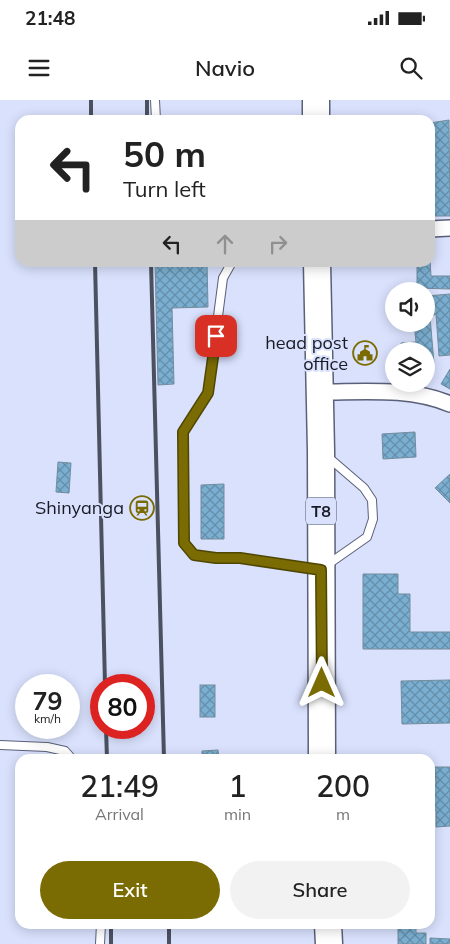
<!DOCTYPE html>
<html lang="en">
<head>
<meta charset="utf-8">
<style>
  :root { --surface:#fff; --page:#f2f2f2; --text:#222; --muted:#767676; --accent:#7a6b03 }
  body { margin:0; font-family:Mulish,sans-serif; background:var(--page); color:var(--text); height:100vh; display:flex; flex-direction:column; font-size:19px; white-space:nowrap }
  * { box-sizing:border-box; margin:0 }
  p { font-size:16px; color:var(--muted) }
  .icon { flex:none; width:28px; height:28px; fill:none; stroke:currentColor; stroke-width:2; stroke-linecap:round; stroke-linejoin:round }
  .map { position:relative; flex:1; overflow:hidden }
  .panel { position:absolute; left:15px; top:654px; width:420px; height:175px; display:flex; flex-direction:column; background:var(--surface); border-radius:15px; box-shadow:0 2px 12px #0003 }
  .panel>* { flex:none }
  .guide { position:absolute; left:15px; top:15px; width:420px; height:152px; border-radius:15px; box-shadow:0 2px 12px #0003; background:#fff; color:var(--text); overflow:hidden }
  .tools { position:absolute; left:385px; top:182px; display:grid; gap:10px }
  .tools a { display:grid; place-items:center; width:50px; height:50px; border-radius:50%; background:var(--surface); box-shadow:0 2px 12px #0003; font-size:25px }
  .speed { position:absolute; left:15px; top:574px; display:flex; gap:10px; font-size:25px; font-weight:700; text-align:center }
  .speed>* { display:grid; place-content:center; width:65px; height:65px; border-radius:50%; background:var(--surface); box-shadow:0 2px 12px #0003; line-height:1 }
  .speed small { font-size:12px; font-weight:400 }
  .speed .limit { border:8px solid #d22; background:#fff; color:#111 }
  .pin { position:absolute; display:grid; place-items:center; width:42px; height:42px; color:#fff; margin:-21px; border-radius:10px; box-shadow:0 2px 8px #0006 }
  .me { position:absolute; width:55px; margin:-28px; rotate:0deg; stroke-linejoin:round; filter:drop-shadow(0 0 4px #0008) }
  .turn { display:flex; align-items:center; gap:18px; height:105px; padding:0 25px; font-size:22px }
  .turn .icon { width:65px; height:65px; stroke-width:2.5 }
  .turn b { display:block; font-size:35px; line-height:42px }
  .lanes { display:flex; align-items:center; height:48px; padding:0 25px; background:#0003; justify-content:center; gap:25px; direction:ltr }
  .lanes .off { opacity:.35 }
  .eta { display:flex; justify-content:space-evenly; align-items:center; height:85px; text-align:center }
  .eta b { font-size:30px; font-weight:600; line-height:35px }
  .action { display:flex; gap:10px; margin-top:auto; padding:10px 25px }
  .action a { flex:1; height:58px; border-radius:30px; background:var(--accent); color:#fff; font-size:20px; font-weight:600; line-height:58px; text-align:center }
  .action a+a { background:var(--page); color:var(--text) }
  .status { display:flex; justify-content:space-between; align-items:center; height:35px; padding:0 25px; background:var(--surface); direction:ltr }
  .status svg { height:14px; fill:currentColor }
  header { display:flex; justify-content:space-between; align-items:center; height:65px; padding:0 25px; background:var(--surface); font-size:22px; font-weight:600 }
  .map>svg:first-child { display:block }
  .building { fill:url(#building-cross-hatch); stroke:#738c9d }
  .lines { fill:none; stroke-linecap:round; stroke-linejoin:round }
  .service-casing { stroke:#5a6078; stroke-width:10 }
  .minor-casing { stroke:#5a6078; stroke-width:18 }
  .trunk-casing { stroke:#5a6078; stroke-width:29 }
  .service { stroke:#fff; stroke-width:8 }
  .minor { stroke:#fff; stroke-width:15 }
  .trunk { stroke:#fff; stroke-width:26 }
  .rail { stroke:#4c5160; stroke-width:4 }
  .route-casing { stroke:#4f4602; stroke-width:12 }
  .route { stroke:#7a6b03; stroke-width:9 }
  .labels { text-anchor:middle; stroke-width:4; stroke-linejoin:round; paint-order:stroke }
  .shield { fill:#d9e1fd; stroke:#525666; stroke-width:1 }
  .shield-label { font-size:16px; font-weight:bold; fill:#181b25 }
  .poi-label { font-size:18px; fill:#181b25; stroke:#d9e1fd; text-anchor:end }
</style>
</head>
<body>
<div class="status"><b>21:48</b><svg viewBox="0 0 49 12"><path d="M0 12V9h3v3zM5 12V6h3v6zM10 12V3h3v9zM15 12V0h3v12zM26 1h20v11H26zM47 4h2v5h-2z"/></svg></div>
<header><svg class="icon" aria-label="menu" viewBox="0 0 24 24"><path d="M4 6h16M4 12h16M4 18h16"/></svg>Navio<svg class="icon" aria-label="search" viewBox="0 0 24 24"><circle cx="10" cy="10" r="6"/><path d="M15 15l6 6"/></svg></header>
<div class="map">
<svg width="450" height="844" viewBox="0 0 450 844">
  <defs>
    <pattern id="building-cross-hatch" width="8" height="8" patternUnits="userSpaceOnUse" patternTransform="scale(1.25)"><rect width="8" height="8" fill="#7bafd1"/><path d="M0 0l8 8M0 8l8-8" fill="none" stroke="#648ea9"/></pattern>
  </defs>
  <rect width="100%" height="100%" fill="#d9e1fd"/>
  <g class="building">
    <path d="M449,20L450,116H430V23Z"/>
    <path d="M430,159L431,176H450V189L417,188V162H430Z"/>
    <path d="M155,162H207L208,207L172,208L174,284L158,285Z"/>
    <path d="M450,194V255L439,256L436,214L430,217L434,263H426V251H402L401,243L416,242L414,224H426V196Z"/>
    <path d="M450,269V289L441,284Z"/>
    <path d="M415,332L416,357L383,359L382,334Z"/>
    <path d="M58,362L71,363L69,393L56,392Z"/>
    <path d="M450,374V403L435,388Z"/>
    <path d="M224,384V439H201V385Z"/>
    <path d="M363,474H398V494H410V532H450V549H363Z"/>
    <path d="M450,580V623L402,624L401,581Z"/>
    <rect x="200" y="585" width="15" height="32"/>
    <path d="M218,650L219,659H202V651Z"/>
    <path d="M435,667H450V726L436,727V710H430V684H436Z"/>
    <path d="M398,824H416V833H426V844H398Z"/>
    <path d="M430,838L450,839V844H430Z"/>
  </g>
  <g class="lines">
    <g class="service-casing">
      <g id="service">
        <path d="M155,0L156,20"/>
        <path d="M232,162L223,178L208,293L183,332L184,443L195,455L216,458H240L317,469"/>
        <path d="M327,465L367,437L373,419L372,400L364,388L328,357"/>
        <path d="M0,645L47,647L65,651L72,659"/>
        <path d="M100,844L101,824"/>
      </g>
    </g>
    <g class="minor-casing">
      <g id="minor">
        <path d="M430,129L450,128"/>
        <path d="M320,292C363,292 409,287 450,304"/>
      </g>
    </g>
    <g class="trunk-casing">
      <g id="trunk">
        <path d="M316,0V20"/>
        <path d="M317,162L321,351L322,659"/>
        <path d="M328,824L329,844"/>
      </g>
    </g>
    <use href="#service" class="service"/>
    <use href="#minor" class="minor"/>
    <use href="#trunk" class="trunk"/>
    <g class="rail">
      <path d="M91,0V20"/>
      <path d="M147,0V20"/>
      <path d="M95,162L105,585"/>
      <path d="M151,162L164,659"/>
      <path d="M106,628L107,659"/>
      <path d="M111,824V844"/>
      <path d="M169,824V844"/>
    </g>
  </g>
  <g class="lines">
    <g class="route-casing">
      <path id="route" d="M216,236L208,293L183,332L184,443L194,455L216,458H240L321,470L322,583"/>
    </g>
    <use href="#route" class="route"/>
  </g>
  <defs>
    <g id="civic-ring" transform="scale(1.25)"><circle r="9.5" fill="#d9e1fd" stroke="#7a6b03" stroke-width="1.5"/><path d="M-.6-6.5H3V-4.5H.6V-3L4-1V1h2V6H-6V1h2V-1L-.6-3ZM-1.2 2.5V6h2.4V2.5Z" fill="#7a6b03"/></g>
    <g id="station-ring" transform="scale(1.25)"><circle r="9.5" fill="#d9e1fd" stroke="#7a6b03" stroke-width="1.5"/><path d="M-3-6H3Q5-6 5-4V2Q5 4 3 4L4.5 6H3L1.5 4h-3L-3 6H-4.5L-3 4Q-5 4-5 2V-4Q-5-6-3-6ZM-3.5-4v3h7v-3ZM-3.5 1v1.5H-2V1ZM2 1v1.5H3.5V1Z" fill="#7a6b03"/></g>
  </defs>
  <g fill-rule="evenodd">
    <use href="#civic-ring" x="365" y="253"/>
    <use href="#station-ring" x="142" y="408"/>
  </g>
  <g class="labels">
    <rect class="shield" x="306" y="397.5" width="30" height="27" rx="4"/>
    <g class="shield-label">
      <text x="321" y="417">T8</text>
    </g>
    <g class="poi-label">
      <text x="348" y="249">head post<tspan x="348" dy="21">office</tspan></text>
      <text x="124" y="414">Shinyanga</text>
    </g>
  </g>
</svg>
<div class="tools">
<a><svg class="icon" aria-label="sound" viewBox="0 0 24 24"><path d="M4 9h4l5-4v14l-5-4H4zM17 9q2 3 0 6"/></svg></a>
<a><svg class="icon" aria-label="layers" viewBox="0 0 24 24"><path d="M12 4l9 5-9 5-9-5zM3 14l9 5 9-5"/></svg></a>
</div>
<div class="speed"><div>79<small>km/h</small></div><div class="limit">80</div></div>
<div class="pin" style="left:216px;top:236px;background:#d93025"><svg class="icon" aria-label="arrive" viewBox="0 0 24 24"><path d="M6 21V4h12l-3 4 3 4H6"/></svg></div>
<svg class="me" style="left:322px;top:583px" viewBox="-20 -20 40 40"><path d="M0-17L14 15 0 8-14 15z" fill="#7a6b03" stroke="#fff" stroke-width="4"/></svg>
<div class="guide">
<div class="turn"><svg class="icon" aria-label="left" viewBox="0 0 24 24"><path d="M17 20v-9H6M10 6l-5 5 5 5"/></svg><div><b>50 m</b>Turn left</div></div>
<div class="lanes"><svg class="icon" aria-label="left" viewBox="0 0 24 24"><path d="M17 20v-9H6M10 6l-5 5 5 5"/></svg><svg class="icon off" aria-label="ahead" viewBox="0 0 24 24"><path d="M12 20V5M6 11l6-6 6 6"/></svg><svg class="icon off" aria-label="right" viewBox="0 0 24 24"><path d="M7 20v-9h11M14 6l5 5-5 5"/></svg></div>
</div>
<section class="panel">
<div class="eta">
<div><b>21:49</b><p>Arrival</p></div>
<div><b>1</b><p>min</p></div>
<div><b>200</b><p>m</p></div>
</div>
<div class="action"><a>Exit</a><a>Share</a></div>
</section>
</div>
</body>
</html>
